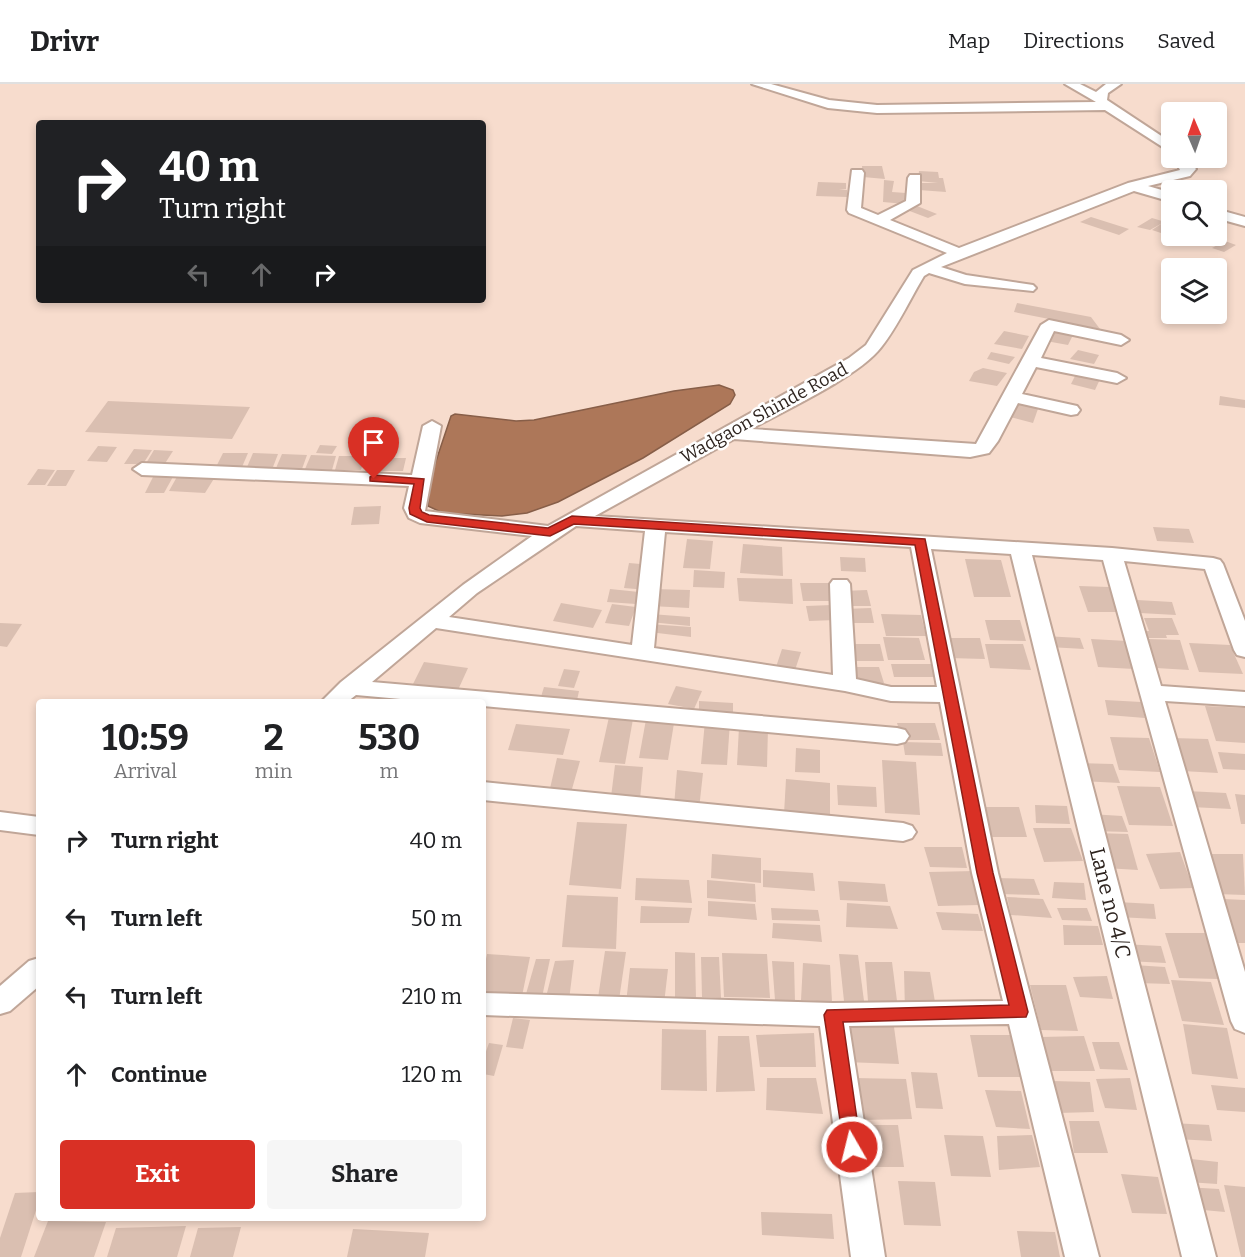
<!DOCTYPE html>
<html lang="en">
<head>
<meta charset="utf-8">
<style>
  :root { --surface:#fff; --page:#f6f6f6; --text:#202124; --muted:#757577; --line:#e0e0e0; --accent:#d93025 }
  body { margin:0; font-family:Bitter,serif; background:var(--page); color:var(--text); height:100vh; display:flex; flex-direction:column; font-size:22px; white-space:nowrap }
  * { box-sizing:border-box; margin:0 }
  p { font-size:20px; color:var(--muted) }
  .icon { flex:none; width:33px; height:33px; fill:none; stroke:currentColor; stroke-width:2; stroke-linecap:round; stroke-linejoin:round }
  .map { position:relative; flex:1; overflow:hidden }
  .drawer { position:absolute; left:36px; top:615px; width:450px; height:522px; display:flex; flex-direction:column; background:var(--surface); border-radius:6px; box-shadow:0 3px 9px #0003 }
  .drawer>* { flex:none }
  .guide { position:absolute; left:36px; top:36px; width:450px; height:183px; border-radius:6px; box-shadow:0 3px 9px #0003; background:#202124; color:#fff; overflow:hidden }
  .needle { width:39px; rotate:358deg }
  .fabs { position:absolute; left:1161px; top:18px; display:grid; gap:12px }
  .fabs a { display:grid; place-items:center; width:66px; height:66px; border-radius:6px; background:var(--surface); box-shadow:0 3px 9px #0003; font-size:30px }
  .pin { position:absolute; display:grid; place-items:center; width:51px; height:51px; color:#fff; margin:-62px -26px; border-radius:50% 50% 50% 0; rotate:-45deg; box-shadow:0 0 6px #0007 }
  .pin .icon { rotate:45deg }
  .me { position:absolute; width:66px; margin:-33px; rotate:352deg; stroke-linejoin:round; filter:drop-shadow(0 0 4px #0008) }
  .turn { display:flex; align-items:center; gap:21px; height:126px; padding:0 24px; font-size:27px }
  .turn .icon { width:78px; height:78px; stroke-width:2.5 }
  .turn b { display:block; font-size:42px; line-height:51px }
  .lanes { display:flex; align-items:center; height:57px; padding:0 24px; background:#0003; justify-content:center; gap:30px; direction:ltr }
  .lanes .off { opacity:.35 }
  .eta { display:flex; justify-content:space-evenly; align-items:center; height:102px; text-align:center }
  .eta b { font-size:36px; font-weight:700; line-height:42px }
  .action { display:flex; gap:12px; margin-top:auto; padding:12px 24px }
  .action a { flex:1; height:69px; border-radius:6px; background:var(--accent); color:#fff; font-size:24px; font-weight:700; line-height:69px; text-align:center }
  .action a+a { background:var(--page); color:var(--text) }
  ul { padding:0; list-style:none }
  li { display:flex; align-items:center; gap:18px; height:78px; padding:0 24px }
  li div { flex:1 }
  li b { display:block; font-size:22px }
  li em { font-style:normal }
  header { display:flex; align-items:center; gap:36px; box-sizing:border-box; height:84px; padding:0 30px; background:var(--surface); border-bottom:2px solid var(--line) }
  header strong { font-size:28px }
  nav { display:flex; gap:33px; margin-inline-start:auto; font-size:21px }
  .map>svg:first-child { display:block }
  .water { fill:#ad7759; stroke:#875e48; stroke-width:1.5 }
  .building { fill:#dabfb1 }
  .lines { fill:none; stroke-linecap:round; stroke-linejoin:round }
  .minor-casing { stroke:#c0a698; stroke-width:4 }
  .minor { fill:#fff; fill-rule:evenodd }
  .route { fill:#d93025; stroke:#8d1f18; stroke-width:1.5 }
  .labels { text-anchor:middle; stroke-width:5; stroke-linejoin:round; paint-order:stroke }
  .far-street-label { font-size:18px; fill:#2e241f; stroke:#fff }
  .street-label { font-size:21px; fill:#2e241f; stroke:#fff }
</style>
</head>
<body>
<header>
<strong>Drivr</strong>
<nav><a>Map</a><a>Directions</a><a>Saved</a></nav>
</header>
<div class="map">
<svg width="1245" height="1173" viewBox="0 0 1245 1173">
  <rect width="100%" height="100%" fill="#f7dccd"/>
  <path class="water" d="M719,301L733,306L735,311L730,320L643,374L558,418L527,429L502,432L443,429L428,422L431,392L451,332L455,330L516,337L534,336L674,307Z"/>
  <g class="building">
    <path d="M862,82H882L885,95L863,93Z"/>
    <path d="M919,87L938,88L939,94H943L946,108L919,106V99H938L918,97Z"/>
    <path d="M884,96L894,97L892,108L906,109L905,120L883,118Z"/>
    <path d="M818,98L846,99V105H839L847,106V113L816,112Z"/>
    <path d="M917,122L937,130L928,134L907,126Z"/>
    <path d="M1091,133L1129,145L1119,151L1080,138Z"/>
    <path d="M1152,134L1172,140V148L1167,151L1152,146L1164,138L1150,146L1137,143Z"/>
    <path d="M1225,157L1236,161L1224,168L1212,164Z"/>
    <path d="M1017,219L1091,233L1100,245L1014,228Z"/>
    <path d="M1053,243L1074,249L1068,261L1046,257Z"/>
    <path d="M1004,247L1029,252L1022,265L994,260Z"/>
    <path d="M1078,266L1099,271L1094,280L1070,275Z"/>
    <path d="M991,268L1015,273L1009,280L987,275Z"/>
    <path d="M983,284L1007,289L997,302L969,297L974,288Z"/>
    <path d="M1077,288L1101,293L1095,306L1071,300Z"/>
    <path d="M1220,312L1245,316V324L1219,321Z"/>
    <path d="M1015,316L1039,322L1033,339L1006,332Z"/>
    <path d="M108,317L250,323L232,355L85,348Z"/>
    <path d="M320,361L337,362L332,370L316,369Z"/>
    <path d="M98,362L117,363L107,378L87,377Z"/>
    <path d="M371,364H395L393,371L368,370Z"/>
    <path d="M134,365L152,366L143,380H124Z"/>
    <path d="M154,366L173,367L164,381H145Z"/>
    <path d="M223,369H248L242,383H216Z"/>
    <path d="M253,369L278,370L273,383H247Z"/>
    <path d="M282,370L307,371L302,385L276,384Z"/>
    <path d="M311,371L336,372L332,386L305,385Z"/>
    <path d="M339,372H365L361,386H335Z"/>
    <path d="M369,374H406L403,387H365Z"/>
    <path d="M38,385L55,386L45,401H27Z"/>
    <path d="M57,386H75L66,402H47Z"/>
    <path d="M154,391H174L164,409H145Z"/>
    <path d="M178,391L215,393L205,409L169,407Z"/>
    <path d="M381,422L379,440L351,441L354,423Z"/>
    <path d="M1153,443L1189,445L1194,459L1157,457Z"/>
    <path d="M687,455L713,457L710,485L683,484Z"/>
    <path d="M743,460L782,463L783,492L740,489Z"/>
    <path d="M840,473L865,474L866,488L841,487Z"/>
    <path d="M965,475L1001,476L1011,513H974Z"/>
    <path d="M629,479L652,481L647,506L624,504Z"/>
    <path d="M694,486L725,488L724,504L693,503Z"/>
    <path d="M737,494L792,495L793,520L739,517Z"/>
    <path d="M800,499H831L834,517H803Z"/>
    <path d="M1079,502L1109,503L1118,528H1088Z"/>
    <path d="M610,505L639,508L636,520L607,518Z"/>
    <path d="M653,505L690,506L689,524L651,522Z"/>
    <path d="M867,506L871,522H845L843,507Z"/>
    <path d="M1137,516L1172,518L1176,531L1140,529Z"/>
    <path d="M561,519L602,526L593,544L553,537Z"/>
    <path d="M612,520L636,523L629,542L605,539Z"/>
    <path d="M832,521L836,536L809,537L806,522Z"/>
    <path d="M871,524L874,539H844L843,525Z"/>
    <path d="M651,530L690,533V542L650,538Z"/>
    <path d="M881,530L921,531L926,552H886Z"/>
    <path d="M1144,534H1172L1179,551H1166L1167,554H1148L1145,547H1149Z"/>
    <path d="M985,536H1020L1026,557L990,556Z"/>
    <path d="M0,539L22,540L7,563L0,562Z"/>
    <path d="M649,540L691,543V553L649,548Z"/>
    <path d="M1044,552L1080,554L1084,565L1049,563Z"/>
    <path d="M883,553L919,554L925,576H888Z"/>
    <path d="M944,554H980L985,575L948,574Z"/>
    <path d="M1091,555L1127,557L1134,585L1098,583Z"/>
    <path d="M1148,555L1180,556L1189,586L1156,584Z"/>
    <path d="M1189,559L1230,561L1243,590L1199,588Z"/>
    <path d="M851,560H880L884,577H855Z"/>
    <path d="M985,560H1023L1031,586L990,584Z"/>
    <path d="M782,565L801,568L794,589L775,586Z"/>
    <path d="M424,578L468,584L458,606L413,600Z"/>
    <path d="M891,580H931L935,593H894Z"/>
    <path d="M854,583H879L884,599H856Z"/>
    <path d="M564,585L580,587L574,604L558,602Z"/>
    <path d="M676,602L702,607L694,625L668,620Z"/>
    <path d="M544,603L579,607L576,621L540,616Z"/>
    <path d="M1105,616L1141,618L1145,634L1108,631Z"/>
    <path d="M699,617L733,619V634L699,631Z"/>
    <path d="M1205,622L1245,624V659L1216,657Z"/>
    <path d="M647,630L675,633L668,676L639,674Z"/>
    <path d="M609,633L633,635L625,680L599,678Z"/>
    <path d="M705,637L730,638L727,681L701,680Z"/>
    <path d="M897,639H935L940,656H902Z"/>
    <path d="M516,640L570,645L563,671L508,666Z"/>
    <path d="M739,643L768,644L767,683L737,681Z"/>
    <path d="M1110,653L1149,654L1160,688L1119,686Z"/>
    <path d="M1171,654L1208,655L1218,689L1182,687Z"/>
    <path d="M903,658L941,659L943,672L905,671Z"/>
    <path d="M796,664L820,666V689L795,688Z"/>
    <path d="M1218,668L1245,670V686L1223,685Z"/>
    <path d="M557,674L580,677L570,712L549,709Z"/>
    <path d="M882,676L916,678L920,731L885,729Z"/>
    <path d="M1076,679L1113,680L1120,699L1081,697Z"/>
    <path d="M615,681L643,683L640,715L611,713Z"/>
    <path d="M677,686L703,689L699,725L674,722Z"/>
    <path d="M786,695L830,699V734L784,730Z"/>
    <path d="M837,701L876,703L877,723L838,721Z"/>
    <path d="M1117,702L1160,703L1173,742L1129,741Z"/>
    <path d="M1187,707L1226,709L1231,725L1191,723Z"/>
    <path d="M1235,710L1245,711V740H1241Z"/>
    <path d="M1035,721L1067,722L1070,740L1036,739Z"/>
    <path d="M985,723H1019L1027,753H991Z"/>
    <path d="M1090,730L1122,732L1128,748L1093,747Z"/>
    <path d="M577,738L627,740L621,805L569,801Z"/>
    <path d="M1033,744H1071L1083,777L1044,778Z"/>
    <path d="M1095,749L1128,750L1138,786L1105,784Z"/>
    <path d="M924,763H962L967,784L930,783Z"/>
    <path d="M1180,768L1193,804L1160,805L1146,770Z"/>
    <path d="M712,770L761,774V799L711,794Z"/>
    <path d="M1203,770H1243L1245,811L1216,810Z"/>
    <path d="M763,786L813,789L815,807L763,803Z"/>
    <path d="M975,787L979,821L938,822L929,788Z"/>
    <path d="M636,794L689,796L692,819L635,816Z"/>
    <path d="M993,794L1034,795L1040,811L998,810Z"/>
    <path d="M707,796L755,800L756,818L707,814Z"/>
    <path d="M838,797L885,800L888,818L840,816Z"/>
    <path d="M1054,798L1084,799L1086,816L1052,814Z"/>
    <path d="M567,811L618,813L616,865L562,863Z"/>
    <path d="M1007,813L1043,815L1052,834L1011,831Z"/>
    <path d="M1223,815L1245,816V859H1237Z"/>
    <path d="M708,817L755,820L757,836L708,832Z"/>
    <path d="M1117,818L1154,820L1156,835L1118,833Z"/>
    <path d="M847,819L890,822L898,845L846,843Z"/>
    <path d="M641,822L692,824L689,839H640Z"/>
    <path d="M771,824L818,826L820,837L772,836Z"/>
    <path d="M1057,824H1087L1092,837L1062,836Z"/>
    <path d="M936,828L978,830L983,847L942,846Z"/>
    <path d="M773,839L820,841L822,858L772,854Z"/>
    <path d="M1063,841L1098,842L1103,861H1064Z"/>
    <path d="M1165,849H1206L1219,895L1179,894Z"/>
    <path d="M1122,860L1161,862L1166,879L1127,877Z"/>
    <path d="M605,867L626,868L619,916L598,914Z"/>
    <path d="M675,868L695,869L696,916L675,915Z"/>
    <path d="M722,869L767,870L770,914L724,913Z"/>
    <path d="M487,870L530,873L522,912H483V890Z"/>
    <path d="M839,870L858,871L864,917H844Z"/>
    <path d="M701,873H719L721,914L702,913Z"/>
    <path d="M536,875H550L541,918L524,917Z"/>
    <path d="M574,876L569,916L545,917L555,877Z"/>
    <path d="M772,877L794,878L795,918L775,916Z"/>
    <path d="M865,878H892L897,917H868Z"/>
    <path d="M803,879L830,881L832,918L801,916Z"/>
    <path d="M1133,881L1165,883L1170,900L1137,899Z"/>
    <path d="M630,884L668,885L664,920L626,919Z"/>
    <path d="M904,887L930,888L936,924L905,927Z"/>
    <path d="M1107,892L1113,915L1080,913L1073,893Z"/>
    <path d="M1171,896L1211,898L1224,941L1182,937Z"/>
    <path d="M1030,901H1066L1078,947L1041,946Z"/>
    <path d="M513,934L530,936L523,965L506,963Z"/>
    <path d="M1183,940L1227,944L1238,995L1192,990Z"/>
    <path d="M842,942L894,943L899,980L845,978Z"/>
    <path d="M662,945L706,946L707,1007L661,1006Z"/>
    <path d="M814,949L816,983H760L756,951Z"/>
    <path d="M970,951H1017L1028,993H978Z"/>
    <path d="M718,952H749L755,1007L716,1008Z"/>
    <path d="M1084,952L1095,987H1050L1041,953Z"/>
    <path d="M1092,958H1119L1128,986L1100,985Z"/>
    <path d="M489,959L503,961L494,992L483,990V976Z"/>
    <path d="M911,988L937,989L943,1025L916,1024Z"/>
    <path d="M767,994H816L823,1030L766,1026Z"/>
    <path d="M854,994L906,995L912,1035L859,1036Z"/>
    <path d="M1130,994L1137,1026L1105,1024L1096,995Z"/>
    <path d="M1052,997L1090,998L1094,1028L1058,1029Z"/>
    <path d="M1211,1001L1245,1004V1028L1217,1026Z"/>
    <path d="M985,1006L1021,1007L1030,1045L996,1043Z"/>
    <path d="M1069,1037H1099L1108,1069H1074Z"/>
    <path d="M1172,1039L1209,1041L1212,1057L1177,1055Z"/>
    <path d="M867,1041H898L904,1083H872Z"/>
    <path d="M944,1051L983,1052L991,1093L951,1092Z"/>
    <path d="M1032,1051L1040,1083L999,1086L997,1052Z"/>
    <path d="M1182,1074L1218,1078L1217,1100L1188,1098Z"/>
    <path d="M1121,1090L1158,1093L1167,1130L1132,1129Z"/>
    <path d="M898,1097L935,1098L941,1142L904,1141Z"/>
    <path d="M1224,1101L1245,1103V1173H1241Z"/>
    <path d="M1185,1103L1219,1105L1225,1128L1192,1125Z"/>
    <path d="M39,1108V1117L21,1173H0V1154L15,1109Z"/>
    <path d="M761,1128L832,1130L834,1155L762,1151Z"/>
    <path d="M48,1137L106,1138L94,1173H34Z"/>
    <path d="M186,1142L177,1173H107L116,1144Z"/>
    <path d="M241,1143L233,1173H190L198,1144Z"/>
    <path d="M353,1145L429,1149L425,1173H347Z"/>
    <path d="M1017,1147L1055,1148L1060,1173H1021Z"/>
  </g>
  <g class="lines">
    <g class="minor-casing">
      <g id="minor">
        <path d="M752,0H771L829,16L877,21L1096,18L1065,0H1080L1096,8L1106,0H1121L1108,9L1107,16L1172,59V69L1105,26L877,29L828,24Z"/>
        <path d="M1174,74H1187L1196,85L1190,92L1148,102L1172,109V118L1134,107L941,183L966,191L1033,201L1036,204L1033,207L965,200L929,189L924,192C910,215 895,248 878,267C853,295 785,326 751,345L976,360L1041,241L1049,236L1121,251L1129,256L1121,261L1054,247L1041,274L1117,289L1126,294L1117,299L1036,283L1022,310L1077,322L1080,326L1077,330L1071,331L1018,319L998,357L989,369L970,373L734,355L595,432L1112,464L1213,474L1220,476L1223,480L1245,537V573L1237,571L1234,566L1205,485L1124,477L1161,602L1245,608V622L1165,617L1245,888V949L1235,945L1231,937L1103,476L1032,471L1216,1173H1182L1011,470L931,465L998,789L1099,1173H1065L1009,940L849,942L885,1173H851L820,942L483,931V909L833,919L1003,917L972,789L940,618L891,617L845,607L436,544L372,598L897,644L905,646L909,652L905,658L897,660L483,622V618H434L356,611L347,618H321L341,598L463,501L532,452L420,439L409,434L404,424L409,402L142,391L133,385L142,379L412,391L423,342L432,337L441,342L425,427L548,442L849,274L866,261L913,186L947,169L849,129L847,126L852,86H862L864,89L861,124L878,131L906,117L908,94L910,91H920V119L890,136L959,164L1128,99L1180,86ZM576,442L645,447L632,561L449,533L477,509ZM665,448L911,463L937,603H891L856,595L850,500L847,496H833L830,500L833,591L654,564Z"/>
        <path d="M1216,125L1245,133V142L1216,134Z"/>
        <path d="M483,698L903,739L912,742L916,748L912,754L903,757L483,716Z"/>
        <path d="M0,728L39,733V751L0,746Z"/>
        <path d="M39,874V902L10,927L0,930V902L29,877Z"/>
      </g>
    </g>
    <use href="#minor" class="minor"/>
  </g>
  <path class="route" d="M374,391L424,395L420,424L422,428L429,431L548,444L572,432L925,455L993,789L1028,928L1026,933L843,938L861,1063L859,1069L852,1071L845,1069L824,931L827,926L1009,921L977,789L915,461L574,440L550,452L427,438L410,430L409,424L414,400L370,397V393Z"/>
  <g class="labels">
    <g class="far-street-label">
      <text transform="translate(764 329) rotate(-29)" y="6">Wadgaon Shinde Road</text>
    </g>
    <g class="street-label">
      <text transform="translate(1110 819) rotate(76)" y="7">Lane no 4/C</text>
    </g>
  </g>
</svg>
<div class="fabs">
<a><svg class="needle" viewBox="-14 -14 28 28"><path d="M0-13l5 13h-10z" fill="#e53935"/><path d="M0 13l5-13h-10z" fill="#757577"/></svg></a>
<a><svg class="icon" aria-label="search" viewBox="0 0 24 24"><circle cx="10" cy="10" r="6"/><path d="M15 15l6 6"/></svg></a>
<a><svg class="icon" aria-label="layers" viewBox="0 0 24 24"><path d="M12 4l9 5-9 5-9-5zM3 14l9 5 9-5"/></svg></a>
</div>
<div class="pin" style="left:374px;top:395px;background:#d93025"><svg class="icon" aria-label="arrive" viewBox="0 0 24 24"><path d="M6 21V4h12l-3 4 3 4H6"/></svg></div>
<svg class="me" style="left:852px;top:1063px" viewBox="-20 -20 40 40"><circle r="17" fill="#d93025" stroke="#fff" stroke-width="3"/><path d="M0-11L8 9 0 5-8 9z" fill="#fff"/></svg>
<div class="guide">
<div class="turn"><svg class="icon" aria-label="right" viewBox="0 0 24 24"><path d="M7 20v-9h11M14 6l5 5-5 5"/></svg><div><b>40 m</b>Turn right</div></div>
<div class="lanes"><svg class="icon off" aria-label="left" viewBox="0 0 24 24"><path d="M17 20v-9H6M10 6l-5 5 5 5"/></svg><svg class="icon off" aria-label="ahead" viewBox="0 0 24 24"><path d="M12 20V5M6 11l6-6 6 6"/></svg><svg class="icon" aria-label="right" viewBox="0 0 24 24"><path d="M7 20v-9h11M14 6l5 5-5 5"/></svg></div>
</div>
<section class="drawer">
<div class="eta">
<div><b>10:59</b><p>Arrival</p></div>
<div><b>2</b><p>min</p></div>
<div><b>530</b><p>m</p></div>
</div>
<ul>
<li><svg class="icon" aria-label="right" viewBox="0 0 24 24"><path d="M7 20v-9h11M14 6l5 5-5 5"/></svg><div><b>Turn right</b></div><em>40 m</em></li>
<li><svg class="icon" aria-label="left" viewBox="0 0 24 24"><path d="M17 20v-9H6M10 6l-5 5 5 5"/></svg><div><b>Turn left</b></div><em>50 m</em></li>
<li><svg class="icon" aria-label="left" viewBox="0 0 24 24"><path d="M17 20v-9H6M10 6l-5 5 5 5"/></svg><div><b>Turn left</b></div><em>210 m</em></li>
<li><svg class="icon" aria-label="ahead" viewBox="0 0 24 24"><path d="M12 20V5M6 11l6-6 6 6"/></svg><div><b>Continue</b></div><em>120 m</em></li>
</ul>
<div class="action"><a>Exit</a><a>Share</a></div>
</section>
</div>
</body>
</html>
